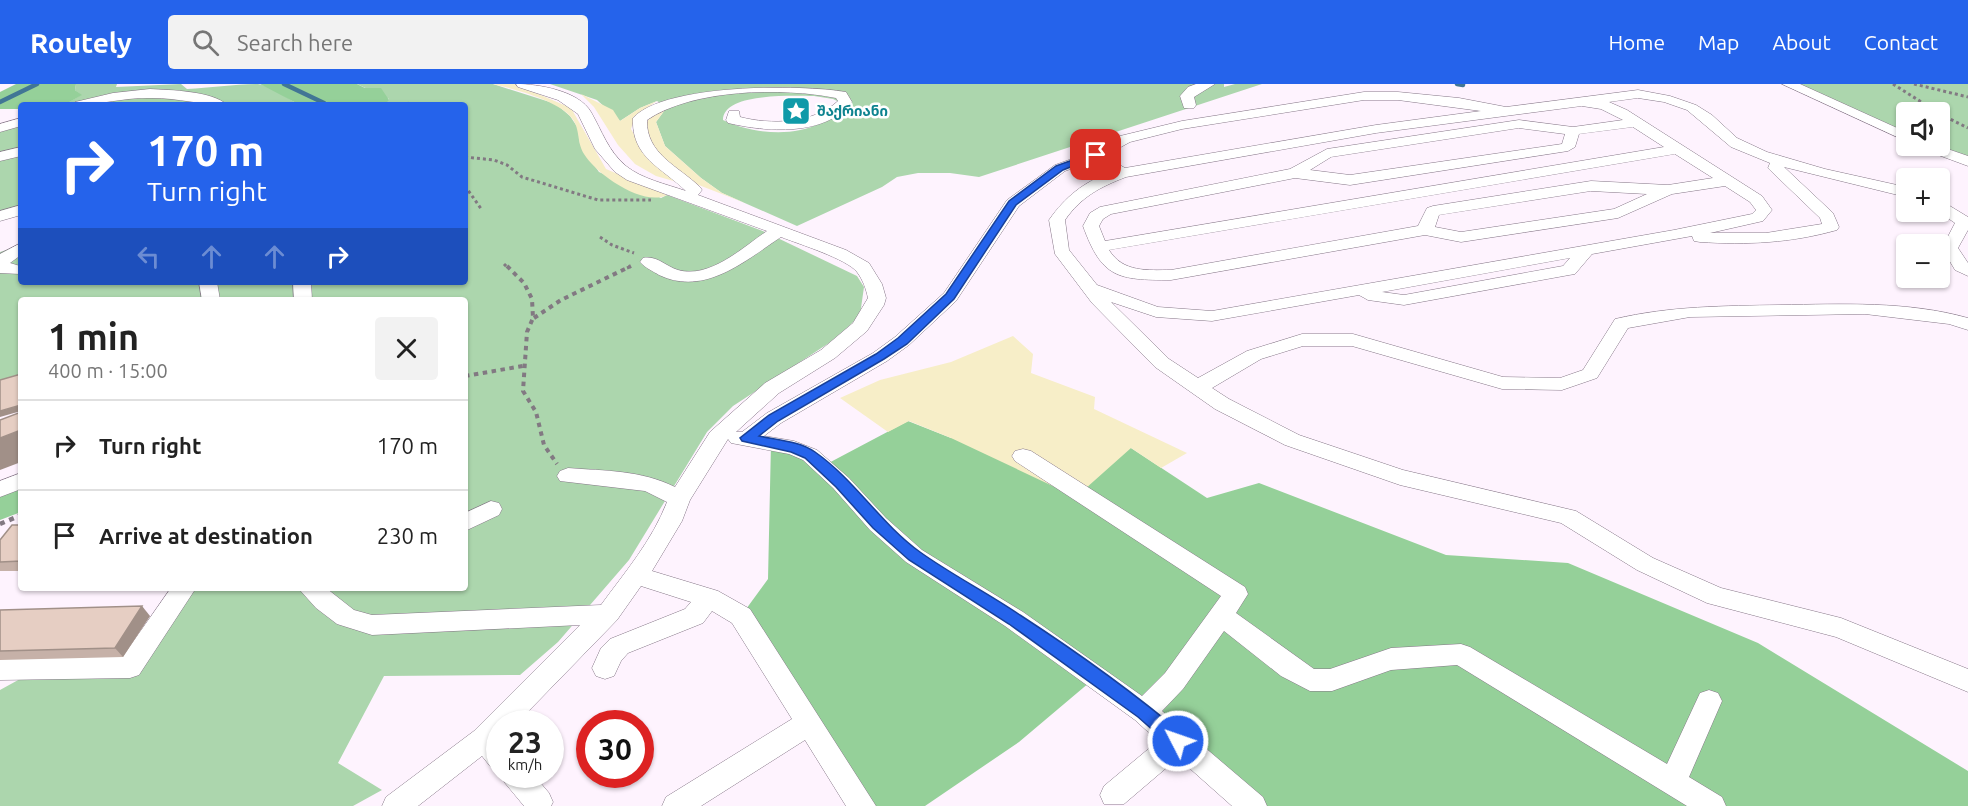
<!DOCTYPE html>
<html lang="en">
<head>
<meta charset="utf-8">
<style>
  :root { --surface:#fff; --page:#f2f2f2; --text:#222; --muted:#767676; --line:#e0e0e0; --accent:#2563eb }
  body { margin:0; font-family:Ubuntu,"Noto Sans Georgian",sans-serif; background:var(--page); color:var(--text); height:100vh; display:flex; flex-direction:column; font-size:22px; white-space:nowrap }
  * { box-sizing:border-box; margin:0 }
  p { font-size:20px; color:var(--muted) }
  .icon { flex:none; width:33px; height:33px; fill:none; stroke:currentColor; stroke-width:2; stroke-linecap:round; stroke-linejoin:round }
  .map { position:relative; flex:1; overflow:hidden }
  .sheet { position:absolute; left:18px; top:213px; width:450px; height:294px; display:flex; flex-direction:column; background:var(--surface); border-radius:6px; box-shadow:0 2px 4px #0004 }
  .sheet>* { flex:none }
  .top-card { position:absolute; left:18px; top:18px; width:450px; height:183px; border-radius:6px; box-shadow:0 2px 4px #0004; background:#2563eb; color:#fff; overflow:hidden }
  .tools { position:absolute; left:1896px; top:18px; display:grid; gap:12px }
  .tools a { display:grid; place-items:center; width:54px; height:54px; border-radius:6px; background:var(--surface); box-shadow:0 2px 4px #0004; font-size:30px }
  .speed { position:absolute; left:486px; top:626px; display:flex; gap:12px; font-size:30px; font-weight:700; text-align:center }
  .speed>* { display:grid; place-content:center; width:78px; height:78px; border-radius:50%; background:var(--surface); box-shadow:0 2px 4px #0004; line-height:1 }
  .speed small { font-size:15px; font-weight:400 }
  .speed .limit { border:9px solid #d22; background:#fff; color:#111 }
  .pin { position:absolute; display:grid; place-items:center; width:51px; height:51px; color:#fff; margin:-26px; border-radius:12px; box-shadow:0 3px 9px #0006 }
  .me { position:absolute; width:66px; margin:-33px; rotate:311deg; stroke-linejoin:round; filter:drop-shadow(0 0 4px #0008) }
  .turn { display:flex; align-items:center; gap:21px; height:126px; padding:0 30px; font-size:27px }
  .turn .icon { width:78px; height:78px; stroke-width:2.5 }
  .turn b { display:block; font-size:42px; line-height:51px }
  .lanes { display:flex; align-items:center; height:57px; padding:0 30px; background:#0003; justify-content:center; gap:30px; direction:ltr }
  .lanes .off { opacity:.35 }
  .round { display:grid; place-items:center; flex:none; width:63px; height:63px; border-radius:6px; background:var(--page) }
  .summary { display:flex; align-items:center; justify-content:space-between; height:102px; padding:0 30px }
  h1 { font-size:36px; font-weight:600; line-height:45px }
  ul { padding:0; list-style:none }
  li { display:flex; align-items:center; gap:18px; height:90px; padding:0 30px; border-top:2px solid var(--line) }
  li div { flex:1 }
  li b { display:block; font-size:22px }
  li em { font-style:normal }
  header { display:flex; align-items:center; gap:36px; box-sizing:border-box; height:84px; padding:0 30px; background:var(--accent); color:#fff }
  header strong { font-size:28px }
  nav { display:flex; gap:33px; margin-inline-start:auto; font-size:21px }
  .search { width:420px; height:54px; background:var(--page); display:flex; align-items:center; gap:15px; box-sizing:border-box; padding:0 21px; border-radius:6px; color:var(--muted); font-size:22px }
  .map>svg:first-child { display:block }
  .green { fill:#acd6ad; fill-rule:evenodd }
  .forest { fill:#95d099 }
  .sand { fill:#f7eec8 }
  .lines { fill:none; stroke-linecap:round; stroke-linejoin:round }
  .stream { stroke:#417695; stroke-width:4.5 }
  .minor-casing { stroke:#857687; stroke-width:1 }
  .path-far2 { stroke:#827982; stroke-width:3; stroke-dasharray:3 3; stroke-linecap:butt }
  .path-far1 { stroke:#827982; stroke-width:4; stroke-dasharray:4.5 4.5; stroke-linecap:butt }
  .path { stroke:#827982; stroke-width:4.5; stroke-dasharray:5 5; stroke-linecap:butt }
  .minor { fill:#fff; fill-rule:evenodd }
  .wall { fill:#c6b1a8 }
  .shaded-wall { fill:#a19088 }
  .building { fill:#e6cec3; stroke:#a19088; stroke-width:1.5 }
  .route { fill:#2563eb; stroke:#184099; stroke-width:1.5 }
  .labels { text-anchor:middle; stroke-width:5; stroke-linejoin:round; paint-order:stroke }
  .far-culture-label { font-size:14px; font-weight:bold; fill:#0d838f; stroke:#fff; text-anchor:start }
</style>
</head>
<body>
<header>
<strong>Routely</strong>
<div class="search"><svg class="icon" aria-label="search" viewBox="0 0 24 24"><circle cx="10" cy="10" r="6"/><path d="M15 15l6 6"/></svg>Search here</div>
<nav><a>Home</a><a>Map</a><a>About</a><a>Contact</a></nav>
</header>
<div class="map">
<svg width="1968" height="722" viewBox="0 0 1968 722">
  <rect width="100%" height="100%" fill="#fef3fe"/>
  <g class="green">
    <path d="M76,0H117L116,3L181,0L187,5C210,4 235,0 258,0C271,2 288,15 300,21H223L194,10L90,17L77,21H64L81,11L75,6Z"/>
    <path d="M357,0H493L556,20L570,32L578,44L580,60L599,88L661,114L667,111L765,148L857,192L864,203L860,231L847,244L829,259L733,322L707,348L629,476L558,558L520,591L384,592L338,679L382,706L353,722H0V606L20,595L133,591L192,504H465V216H215L213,198H465V21H384L389,15Z"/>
    <path d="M550,0H1224V3L1235,0H1262L979,93L950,89H918L897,93L882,103L797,142L722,109L701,94L665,62L656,38L667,23L657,17L640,24L620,37L597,16ZM814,12L833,15L841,19C835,26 828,35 820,39C792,54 750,49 723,36C723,8 794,12 814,12Z"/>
    <path d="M1796,0H1968V74L1937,62H1940V28H1906V49Z"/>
    <path d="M133,13L197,14L210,21H85Z"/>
    <path d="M21,40V65L0,71V46Z"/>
    <path d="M21,69V124L0,130V75Z"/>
    <path d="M21,161V198H204V216H21V292L0,298V168Z"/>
  </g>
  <g class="forest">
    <path d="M16,0H76L75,6L82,11L64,21H21V25H0V8Z"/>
    <path d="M260,0H357L365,4H381L389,16L384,21H300Z"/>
    <path d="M908,337L951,354L1131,364L1207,414L1259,399L1446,471L1568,479L1758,559L1968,687V722H1253L1096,593L1019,658L925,722H862L741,532L768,495L771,359L823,382Z"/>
    <path d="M21,403V428L0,436V411Z"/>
  </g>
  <g class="sand">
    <path d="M493,0H515L571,24L606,85L667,111C643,123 596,90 584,70C576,57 581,43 570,32C555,16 514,5 493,0Z"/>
    <path d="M581,10L613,26L620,37L640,24L657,17C645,25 635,30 631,45L648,75L677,98L656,92L635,80L618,61L594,23Z"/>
    <path d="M667,23L656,38L665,62L701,94L722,109L745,119L691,98L653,65L644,45L649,34Z"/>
    <path d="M1013,252L1033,270L1031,289L1095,313L1094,325L1187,369L1161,384L1131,364L1076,413L951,354L909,337L888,348L840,314L880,296L951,278Z"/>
  </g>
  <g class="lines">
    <g class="stream">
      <path d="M284,0L324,19"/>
      <path d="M1457,0L1463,1"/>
      <path d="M0,18L37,0"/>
    </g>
    <g class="minor-casing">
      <g id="minor">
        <path d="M516,0C539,0 579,7 591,28C602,47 608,67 626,82C642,95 666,100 686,107C661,83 631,73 633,34C664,0 801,0 846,8L852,18C825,53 766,48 728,39L726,36L729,27H739L740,33C771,41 813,40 838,17L836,14C783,3 692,5 647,36C646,70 678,82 700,103L702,106L698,111L846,166L869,179L882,200L886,214L884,221L867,247L835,274L779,309L736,348H742L767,329L873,269L895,253L944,209L1007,116L1055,81L1091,68L1120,52L1182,37L1364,8H1398L1459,14L1506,23L1638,6L1670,12L1696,21L1712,31L1737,54L1767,68L1825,85L1906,103V113L1784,83L1833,129L1839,143L1837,146C1791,159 1747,161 1700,158L1694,157L1692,152L1592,170L1575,190L1569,191L1404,221L1368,216L1359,211L1212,237L1156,233L1111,218L1169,275L1198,294L1247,267L1302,250H1353L1503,293L1560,294L1583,286L1615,235C1670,222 1725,222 1780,221C1842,220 1908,217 1968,234V246L1949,240L1865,230L1690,233L1628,244L1597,294L1562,306L1502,305L1352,262H1303L1261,275L1212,304L1229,315L1299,351L1403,386L1576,427L1653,474L1721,504L1841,534L1968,585V608L1836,553L1707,519L1637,486L1561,439L1400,401L1285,361L1215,325L1155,283L1092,219L1055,170L1049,136C1066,112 1083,99 1110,88L1103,82L1106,79H1116L1125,84L1376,41L1481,27L1398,16H1364L1182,45L1130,58L1101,74L1065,87L1019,122L956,217L909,261L887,277L781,339L764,352L794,357L817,366L849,394L886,434L922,466L1023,528L1142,612L1165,589L1221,512L1015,377L1012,372L1015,367L1023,365L1031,367L1245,503L1248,510L1236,529L1314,585H1330L1391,564L1461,560L1470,563L1667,680L1700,609L1709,606L1718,609L1722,617L1689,693L1722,713L1726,722H1687L1457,581L1391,586L1332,607H1310L1281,592L1224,547L1183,605L1162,627L1263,713L1267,722H1232L1178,674L1124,720H1104L1100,711L1104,702L1158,657L1135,636L1005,542L906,478L870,446L833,404L803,376L789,370L731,359L728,355L690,416L682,437L652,487L718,507L750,525L876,722H846L805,656L701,722H662L666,713L792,635L732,539L712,527L703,539L628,569L621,577L614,592L605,595L596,592L592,584L601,564L610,555L685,525L691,518L641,502L617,536L517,639H500V685L490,682L482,672L418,722H382L386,713L474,647L580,541L372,551L337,540L316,524L298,504H326L354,526L372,531L601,521C625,488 652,457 667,418L645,407L560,397L557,392L560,387L568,384C605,387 641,386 675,403L710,348L765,299L821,266L853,239L868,214C866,205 863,196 857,188C847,175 799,160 781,153C746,176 705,213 659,191C653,187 645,184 640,178L643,174C657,171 665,182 678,186C710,195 743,163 767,147L627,96L615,88L595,65L578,30L558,16L518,3ZM1638,14L1664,18L1687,26L1731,63L1770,79L1768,84L1771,87L1820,134L1822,140L1766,149H1710L1763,137L1772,126L1762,112L1627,26L1609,18ZM1582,22L1601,25L1623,36L1573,43L1519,36L1327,65L1290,85L1100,123L1090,129L1083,142C1102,194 1117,196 1171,196L1425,151L1461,158L1618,134L1672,110L1725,102L1750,118L1756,126L1752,130L1674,146L1212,227L1158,223L1097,201L1069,166L1065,136C1081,113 1100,103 1126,93L1376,49ZM1633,43L1664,63L1105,157L1099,142L1103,135L1111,130L1295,94L1350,101L1568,67L1575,63L1579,50ZM1519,44L1565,50L1562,60L1350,91L1310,86L1331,73ZM1675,70L1713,94L1668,101L1591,97L1433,122L1427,124L1418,142L1171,186C1148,186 1123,189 1109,166ZM1591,107L1647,110L1614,125L1461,148L1435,143L1439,131ZM1570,174L1563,182L1404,211L1382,208Z"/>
        <path d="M1196,0H1215L1194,13L1196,21L1194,24H1184L1180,12L1188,3Z"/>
        <path d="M1782,0H1800L1906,48V57Z"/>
        <path d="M150,5C170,6 213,7 227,21C202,21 178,14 152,14C125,13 100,21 73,21L75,18L113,9Z"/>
        <path d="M21,34V42L0,48V40Z"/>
        <path d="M1920,62H1939L1968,72V82L1922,65Z"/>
        <path d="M21,63V72L0,77V68Z"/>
        <path d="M1940,116L1968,133V146L1958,164L1968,179V192L1955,186L1942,164L1955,139L1939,128Z"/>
        <path d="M21,121V131L0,137V127Z"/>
        <path d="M21,159V171L10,179L20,182V190L0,189V170Z"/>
        <path d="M199,198H217L220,216H202Z"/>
        <path d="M293,198H311L312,216H294Z"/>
        <path d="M21,389V405L0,413V397Z"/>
        <path d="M491,417L499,419L502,425L499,431L465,447V429Z"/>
        <path d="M171,504H196L139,591L130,594L0,596V574L123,572Z"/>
        <path d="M501,690H533L549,709L553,718L551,722H524L505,699Z"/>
      </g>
    </g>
    <g class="path-far2">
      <path d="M1893,0L1937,28"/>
      <path d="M1914,0L1968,13"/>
      <path d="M407,21L411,17"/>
      <path d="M1940,30L1968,44"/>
      <path d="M465,73L494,76L507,81L522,93L598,116H651"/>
      <path d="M465,102L482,126"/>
      <path d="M600,153L612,161L634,169"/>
      <path d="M504,180L508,184"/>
      <path d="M627,184L632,182"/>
    </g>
    <g class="path-far1">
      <path d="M507,182L524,199L532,215L533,234L527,248L523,307L536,328L544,361L557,380"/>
      <path d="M534,234L561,216L631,182"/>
      <path d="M465,292L523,282"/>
    </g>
    <path class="path" d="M0,440L21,431"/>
    <use href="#minor" class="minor"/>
  </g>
  <g class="wall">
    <path d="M21,441V487H0V456Z"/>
    <path d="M0,526L150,532L123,573L0,576Z"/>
  </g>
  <g class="shaded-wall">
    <path d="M21,321V327L0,333V327Z"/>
    <path d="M21,346V378L0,386V354Z"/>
    <path d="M142,522L150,532L123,573L115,564Z"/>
  </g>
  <g class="building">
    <path d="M21,290V321L0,327V296Z"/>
    <path d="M21,328V346L0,354V336Z"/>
    <path d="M12,441H21V477L0,478V456Z"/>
    <path d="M142,522L115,564L0,567V526Z"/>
  </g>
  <path class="route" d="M1092,69L1101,71L1063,86L1016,121L954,215L907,260L884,275L778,337L759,352C777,356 800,357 815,368C855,396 881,440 920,468C952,491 988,509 1020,531C1077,568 1133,608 1185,652L1187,657L1185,663L1178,665L1172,663L1138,633L1009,540L909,476L873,444L836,403L805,374L791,368L742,357L740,354L769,331L876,270L898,254L946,210L1009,117L1056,82Z"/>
  <defs>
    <g id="sight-square" transform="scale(1.5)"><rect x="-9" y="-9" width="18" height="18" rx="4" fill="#0f9aa8" stroke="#fff"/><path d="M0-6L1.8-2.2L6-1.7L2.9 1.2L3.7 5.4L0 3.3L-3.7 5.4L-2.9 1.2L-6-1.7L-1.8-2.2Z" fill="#fff"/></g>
  </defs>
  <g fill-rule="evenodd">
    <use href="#sight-square" x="796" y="27"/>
  </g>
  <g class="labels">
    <g class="far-culture-label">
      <text x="817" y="32">შაქრიანი</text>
    </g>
  </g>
</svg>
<div class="tools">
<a><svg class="icon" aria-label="sound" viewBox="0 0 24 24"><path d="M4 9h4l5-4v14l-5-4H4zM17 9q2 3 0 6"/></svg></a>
<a>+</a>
<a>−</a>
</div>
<div class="speed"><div>23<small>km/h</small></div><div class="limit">30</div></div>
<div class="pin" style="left:1096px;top:71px;background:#d93025"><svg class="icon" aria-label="arrive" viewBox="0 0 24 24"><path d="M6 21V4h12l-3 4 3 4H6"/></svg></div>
<svg class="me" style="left:1178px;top:657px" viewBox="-20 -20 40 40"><circle r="17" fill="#2563eb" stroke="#fff" stroke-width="3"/><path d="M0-11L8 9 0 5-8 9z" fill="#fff"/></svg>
<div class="top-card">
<div class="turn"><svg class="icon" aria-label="right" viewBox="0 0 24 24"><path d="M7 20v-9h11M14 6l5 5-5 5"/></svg><div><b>170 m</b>Turn right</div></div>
<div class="lanes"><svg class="icon off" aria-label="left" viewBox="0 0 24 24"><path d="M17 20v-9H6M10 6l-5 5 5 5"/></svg><svg class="icon off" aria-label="ahead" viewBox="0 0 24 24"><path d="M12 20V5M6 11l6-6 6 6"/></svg><svg class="icon off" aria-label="ahead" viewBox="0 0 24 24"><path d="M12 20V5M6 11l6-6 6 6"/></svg><svg class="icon" aria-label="right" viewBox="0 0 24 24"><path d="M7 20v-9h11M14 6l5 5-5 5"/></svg></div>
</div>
<section class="sheet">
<div class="summary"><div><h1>1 min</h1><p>400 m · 15:00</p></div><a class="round"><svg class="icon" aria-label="close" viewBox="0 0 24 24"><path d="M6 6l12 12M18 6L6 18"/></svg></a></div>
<ul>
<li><svg class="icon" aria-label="right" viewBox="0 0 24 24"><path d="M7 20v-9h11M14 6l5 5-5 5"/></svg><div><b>Turn right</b></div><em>170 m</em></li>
<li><svg class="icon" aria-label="arrive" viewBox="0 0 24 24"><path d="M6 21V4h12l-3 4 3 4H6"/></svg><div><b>Arrive at destination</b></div><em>230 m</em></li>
</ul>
</section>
</div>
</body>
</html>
